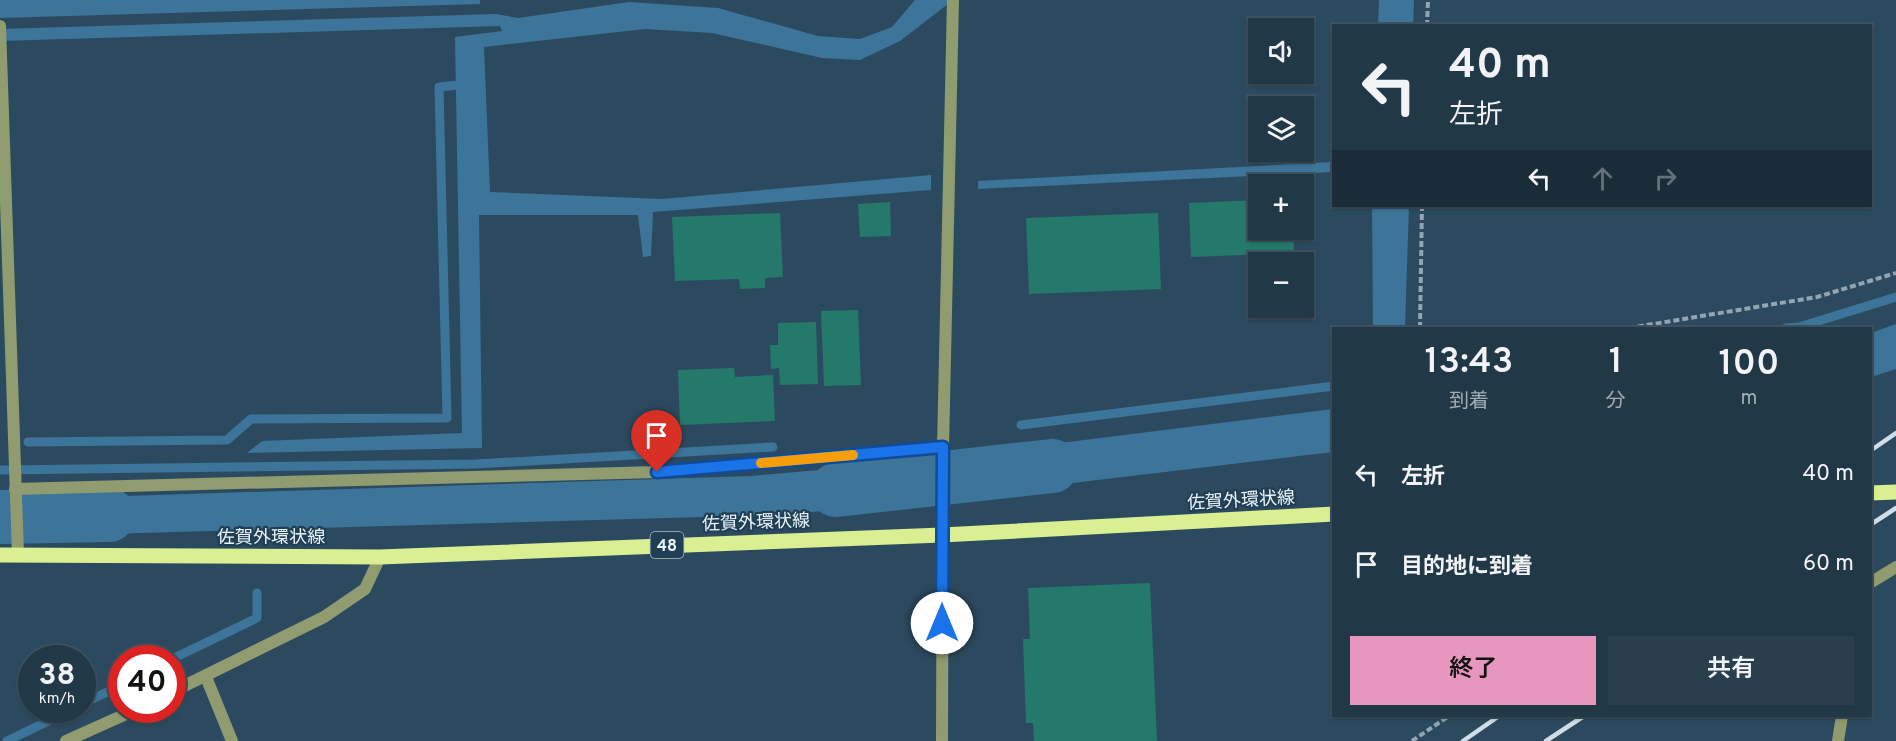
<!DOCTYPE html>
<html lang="ja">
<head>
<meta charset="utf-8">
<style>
  :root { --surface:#213847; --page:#293f4e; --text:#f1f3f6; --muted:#a2acb4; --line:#3e5260; --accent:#e797bd }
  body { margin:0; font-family:Overpass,"Noto Sans JP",sans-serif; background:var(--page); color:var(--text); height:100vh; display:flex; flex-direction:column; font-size:22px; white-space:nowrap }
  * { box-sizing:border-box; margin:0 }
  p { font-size:20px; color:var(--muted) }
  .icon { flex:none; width:33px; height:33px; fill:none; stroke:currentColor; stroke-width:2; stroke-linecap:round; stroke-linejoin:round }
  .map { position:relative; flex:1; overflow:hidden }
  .side { position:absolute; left:1332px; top:327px; width:540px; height:390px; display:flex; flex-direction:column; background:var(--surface); border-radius:0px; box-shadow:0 2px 4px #0004,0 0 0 2px var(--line) }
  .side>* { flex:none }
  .guide { position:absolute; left:1332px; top:24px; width:540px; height:183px; border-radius:0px; box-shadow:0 2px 4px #0004,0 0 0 2px var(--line); background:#213847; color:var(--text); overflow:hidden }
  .tools { position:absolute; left:1248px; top:18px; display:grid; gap:12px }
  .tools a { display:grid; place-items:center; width:66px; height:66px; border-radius:0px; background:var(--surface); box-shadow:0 2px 4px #0004,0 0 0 2px var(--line); font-size:30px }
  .speed { position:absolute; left:18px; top:645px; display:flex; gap:12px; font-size:30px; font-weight:700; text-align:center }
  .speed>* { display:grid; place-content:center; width:78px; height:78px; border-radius:50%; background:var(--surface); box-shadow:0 2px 4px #0004,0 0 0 2px var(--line); line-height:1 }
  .speed small { font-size:15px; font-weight:400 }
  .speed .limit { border:9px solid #d22; background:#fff; color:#111 }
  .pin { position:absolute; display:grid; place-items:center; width:51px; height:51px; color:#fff; margin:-62px -26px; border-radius:50% 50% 50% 0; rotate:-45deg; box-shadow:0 0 6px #0007 }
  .pin .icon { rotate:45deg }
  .me { position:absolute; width:66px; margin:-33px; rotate:0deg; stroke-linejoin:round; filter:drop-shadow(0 0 4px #0008) }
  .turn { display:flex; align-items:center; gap:21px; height:126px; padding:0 18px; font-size:27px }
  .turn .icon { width:78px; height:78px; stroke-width:2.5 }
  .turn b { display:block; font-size:42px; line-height:51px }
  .lanes { display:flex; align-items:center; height:57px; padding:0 18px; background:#0003; justify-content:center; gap:30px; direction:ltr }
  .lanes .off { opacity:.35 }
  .eta { display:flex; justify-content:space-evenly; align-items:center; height:102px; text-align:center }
  .eta b { font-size:36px; font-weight:600; line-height:42px }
  .action { display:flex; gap:12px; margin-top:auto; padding:12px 18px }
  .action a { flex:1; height:69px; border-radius:0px; background:var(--accent); color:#111; font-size:24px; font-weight:600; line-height:69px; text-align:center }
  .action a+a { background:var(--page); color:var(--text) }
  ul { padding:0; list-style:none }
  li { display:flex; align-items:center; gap:18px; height:90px; padding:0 18px }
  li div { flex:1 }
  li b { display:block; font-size:22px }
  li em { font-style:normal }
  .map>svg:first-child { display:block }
  .water { fill:#3d7499 }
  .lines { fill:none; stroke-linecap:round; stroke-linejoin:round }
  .stream { stroke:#3d7499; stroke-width:9 }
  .river { stroke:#3d7499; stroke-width:54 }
  .building { fill:#24796b }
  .path { stroke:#91a5b2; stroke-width:4; stroke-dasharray:6 3; stroke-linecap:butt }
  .minor { stroke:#909c6f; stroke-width:12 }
  .tertiary { stroke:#909c6f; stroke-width:12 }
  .primary { stroke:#d9ef91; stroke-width:15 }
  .rail { stroke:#cfdde6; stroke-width:4.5 }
  .route-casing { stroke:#114b97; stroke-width:15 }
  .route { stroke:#1a73e8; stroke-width:10 }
  .slow { stroke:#f59e0b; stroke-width:10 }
  .labels { text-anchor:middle; stroke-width:4.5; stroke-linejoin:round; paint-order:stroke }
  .shield { fill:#213f54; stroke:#aebeca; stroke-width:1.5 }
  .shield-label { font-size:16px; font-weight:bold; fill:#eaf5fc }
  .street-label { font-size:18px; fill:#eaf5fc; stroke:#213f54 }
</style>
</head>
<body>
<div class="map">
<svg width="1896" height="741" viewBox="0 0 1896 741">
  <rect width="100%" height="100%" fill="#2c4a5f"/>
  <g class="water">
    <path d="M0,0H480V4L0,18Z"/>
    <path d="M915,0H953L900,41L860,60L822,58L712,33L645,29L484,47L490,192L662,199L931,175V190L653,212L651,256L643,257L638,215H479L482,448L247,453L262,441L462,433L455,37L502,31L500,26L0,41V29L496,14L518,18L629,2L718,8L818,36L860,39L892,27Z"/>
    <path d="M1379,0H1414L1413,25H1378Z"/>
    <path d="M1333,162V172L978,189V181Z"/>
    <path d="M1372,206H1409L1405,328H1373Z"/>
    <path d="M1896,324V369L1871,377V333Z"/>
    <path d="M1333,409V452L989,493L978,474L979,453Z"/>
    <path d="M910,462L911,480L895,505L776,515L33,536V499L751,476Z"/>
  </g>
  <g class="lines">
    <g class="stream">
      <path d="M1786,328L1799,327L1896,297"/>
      <path d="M1021,425L1334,386"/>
      <path d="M28,442L227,440L251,419L447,418L439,87L467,84"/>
      <path d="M0,470L476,464L773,447"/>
      <path d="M172,659L257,618V593"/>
      <path d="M82,704L122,685"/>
      <path d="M7,741L71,710"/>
    </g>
    <g class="river">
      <path d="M836,490L1052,466"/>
      <path d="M0,517L109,515"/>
    </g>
  </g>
  <g class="building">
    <path d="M1258,200V230H1293L1294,253L1191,257L1189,203Z"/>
    <path d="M890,202L891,236L860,237L858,204Z"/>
    <path d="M780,213L783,277L765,278V288L740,289L739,279L675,281L672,217Z"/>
    <path d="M1158,213L1161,289L1029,294L1026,218Z"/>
    <path d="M858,310L861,385L824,386L821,311Z"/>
    <path d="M816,322L818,384L780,385L779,368L771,369L770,345H778V323Z"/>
    <path d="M734,368L735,377L773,375L775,421L680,425L678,370Z"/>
    <path d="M1150,583L1157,741H1034L1033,723H1026L1023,639H1030L1028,588Z"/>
  </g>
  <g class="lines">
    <g class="path">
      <path d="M1427,26L1428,0"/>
      <path d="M1420,328L1422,206"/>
      <path d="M1629,328L1817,297L1896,273"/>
      <path d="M1412,741L1449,716"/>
    </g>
    <g class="minor">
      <path d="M0,26L18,555"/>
      <path d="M15,489L657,472L943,447"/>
      <path d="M1870,583L1896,567"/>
      <path d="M206,677L232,741"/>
      <path d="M172,692L324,617L365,589L380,557"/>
      <path d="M66,741L135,710"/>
      <path d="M1838,741L1842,716"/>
    </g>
    <path class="tertiary" d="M942,741L943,447L953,0"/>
    <g class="primary">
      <path d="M1870,493L1896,492"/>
      <path d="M0,555L380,557L942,535L1334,514"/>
    </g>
    <g class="rail">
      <path d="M1870,451L1896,433"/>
      <path d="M1870,525L1896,508"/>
      <path d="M1463,741L1499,716"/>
      <path d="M1546,741L1584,716"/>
    </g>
  </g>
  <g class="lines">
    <g class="route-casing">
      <path id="route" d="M657,472L943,447L942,623"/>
    </g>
    <use href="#route" class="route"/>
    <path class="slow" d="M761,463L853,455"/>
  </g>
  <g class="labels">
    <rect class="shield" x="650.5" y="532" width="33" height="26" rx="4.5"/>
    <g class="shield-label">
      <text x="667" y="551">48</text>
    </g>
    <g class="street-label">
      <text transform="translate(1241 500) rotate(-3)" y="6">佐賀外環状線</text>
      <text transform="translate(756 522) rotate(-2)" y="6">佐賀外環状線</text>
      <text x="271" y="543">佐賀外環状線</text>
    </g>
  </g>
</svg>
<div class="tools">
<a><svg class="icon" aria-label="sound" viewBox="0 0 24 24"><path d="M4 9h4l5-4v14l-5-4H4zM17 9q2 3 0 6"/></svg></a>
<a><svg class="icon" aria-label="layers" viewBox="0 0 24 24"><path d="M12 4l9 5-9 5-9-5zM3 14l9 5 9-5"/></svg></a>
<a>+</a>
<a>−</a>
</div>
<div class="speed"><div>38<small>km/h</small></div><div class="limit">40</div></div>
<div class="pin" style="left:657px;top:472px;background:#d93025"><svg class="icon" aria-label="arrive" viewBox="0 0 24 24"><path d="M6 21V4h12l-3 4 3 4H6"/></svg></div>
<svg class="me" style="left:942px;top:623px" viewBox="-20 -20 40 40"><circle r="19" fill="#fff"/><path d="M0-13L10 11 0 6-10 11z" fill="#1a73e8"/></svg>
<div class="guide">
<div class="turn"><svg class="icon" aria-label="left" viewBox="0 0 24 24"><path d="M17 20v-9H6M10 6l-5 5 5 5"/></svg><div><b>40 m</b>左折</div></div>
<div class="lanes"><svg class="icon" aria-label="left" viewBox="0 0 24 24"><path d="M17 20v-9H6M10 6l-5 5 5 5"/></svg><svg class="icon off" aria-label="ahead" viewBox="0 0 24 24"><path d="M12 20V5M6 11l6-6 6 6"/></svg><svg class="icon off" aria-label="right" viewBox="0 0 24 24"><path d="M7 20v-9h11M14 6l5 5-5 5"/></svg></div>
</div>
<section class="side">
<div class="eta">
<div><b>13:43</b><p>到着</p></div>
<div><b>1</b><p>分</p></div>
<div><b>100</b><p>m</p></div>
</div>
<ul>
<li><svg class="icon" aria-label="left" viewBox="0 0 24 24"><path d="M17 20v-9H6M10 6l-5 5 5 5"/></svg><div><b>左折</b></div><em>40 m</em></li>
<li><svg class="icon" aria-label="arrive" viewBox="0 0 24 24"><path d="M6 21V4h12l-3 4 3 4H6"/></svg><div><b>目的地に到着</b></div><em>60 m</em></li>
</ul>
<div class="action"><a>終了</a><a>共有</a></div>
</section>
</div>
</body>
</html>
